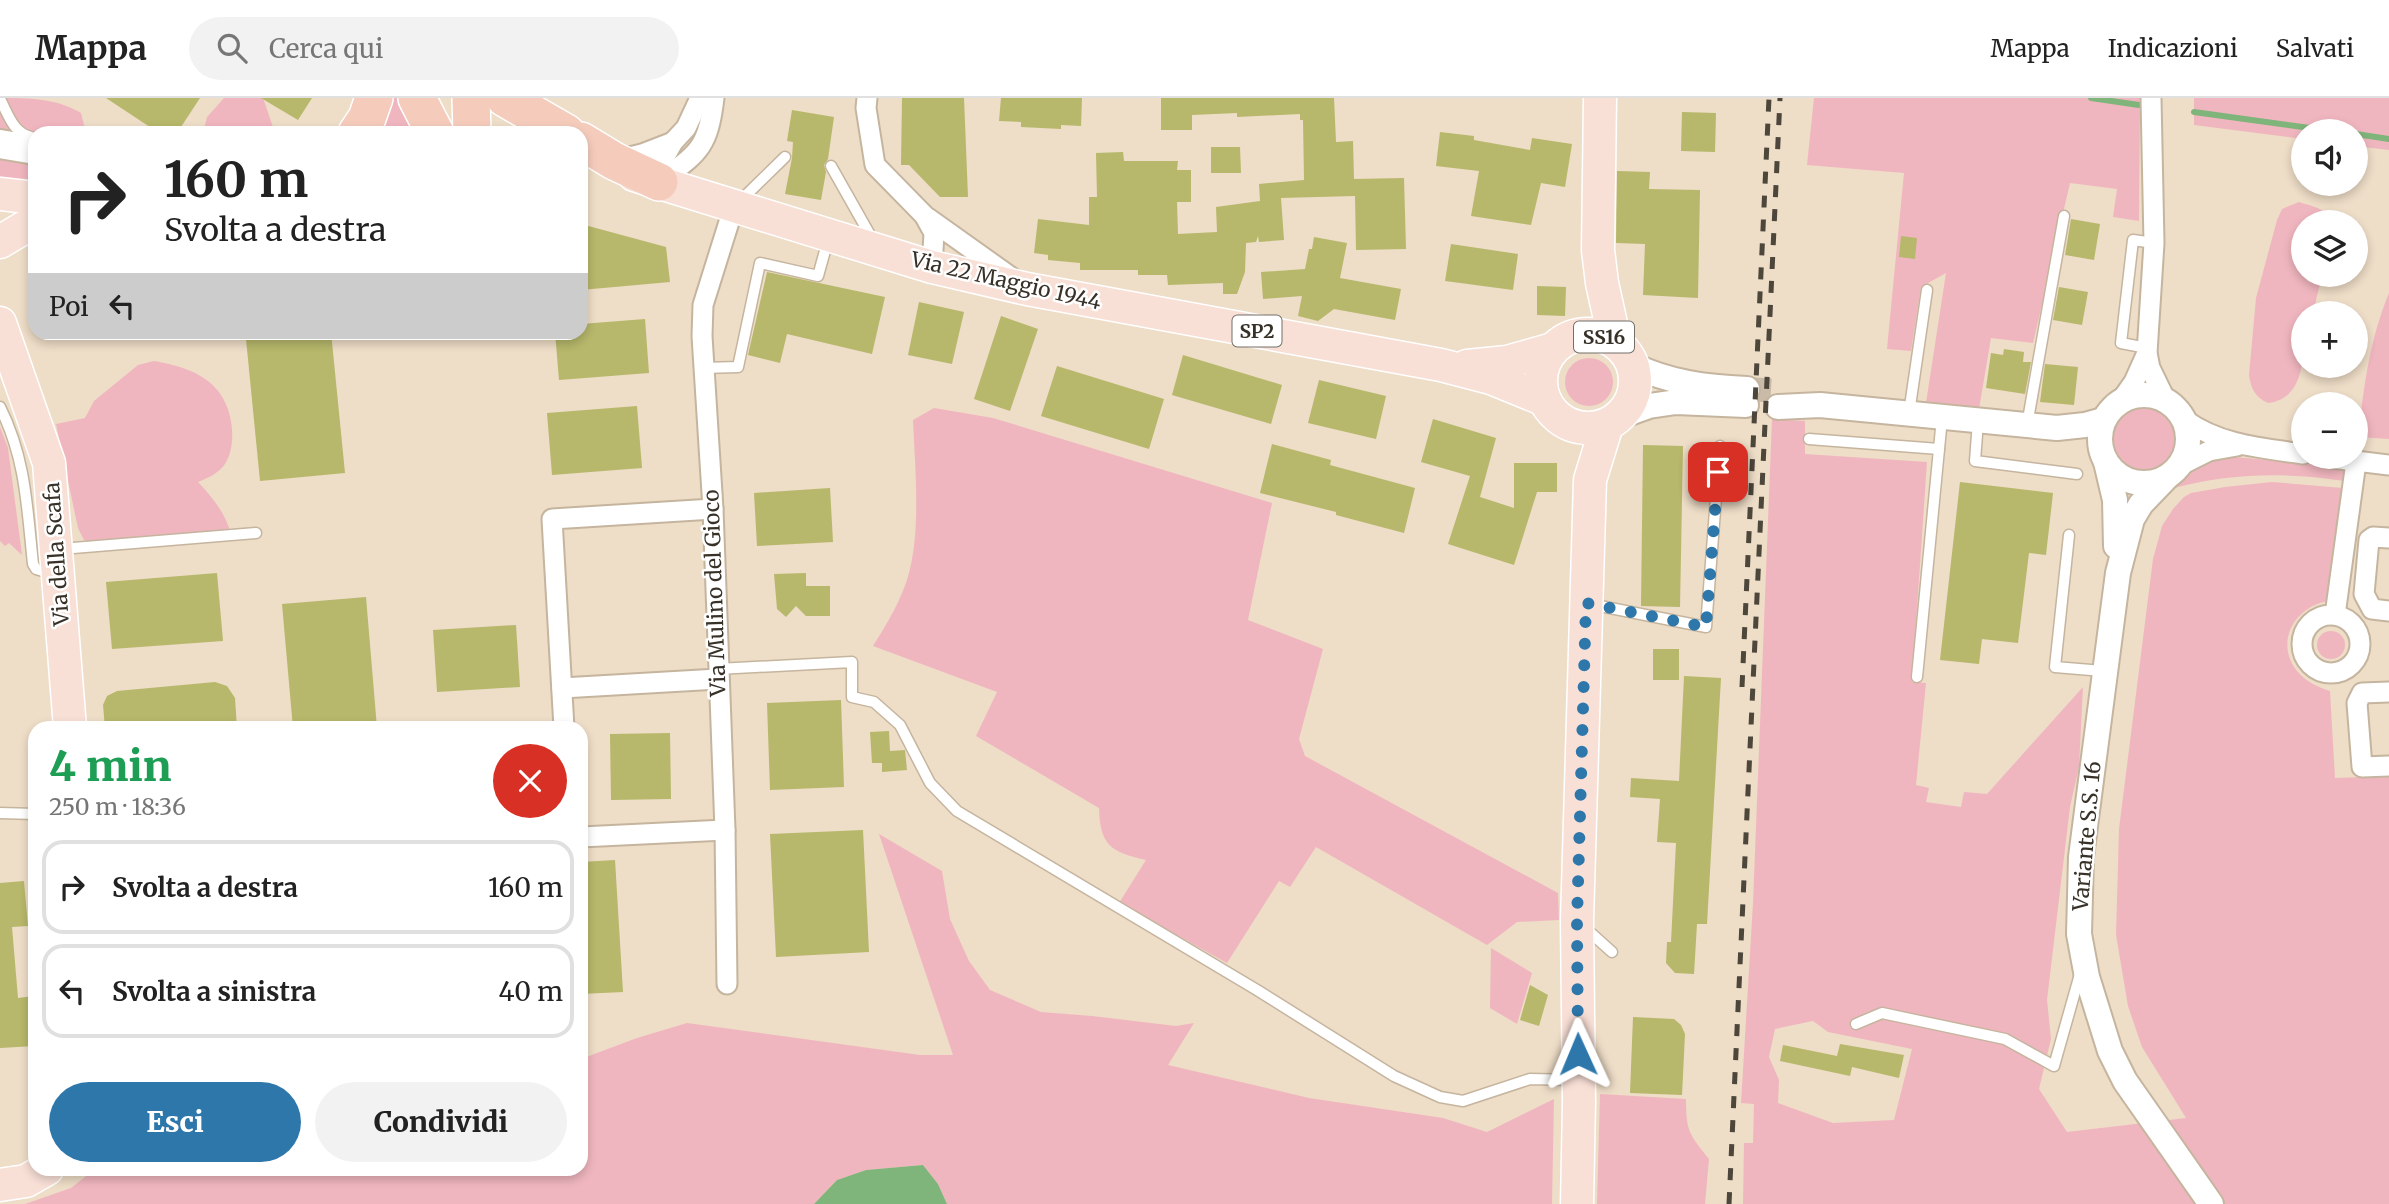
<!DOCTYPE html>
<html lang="it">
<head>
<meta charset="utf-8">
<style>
  :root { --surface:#fff; --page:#f2f2f2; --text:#222; --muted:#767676; --line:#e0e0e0; --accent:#2e77ab }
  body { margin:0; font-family:Merriweather,serif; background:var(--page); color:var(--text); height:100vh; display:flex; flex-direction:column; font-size:26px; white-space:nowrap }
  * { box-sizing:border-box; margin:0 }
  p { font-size:23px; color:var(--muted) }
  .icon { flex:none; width:38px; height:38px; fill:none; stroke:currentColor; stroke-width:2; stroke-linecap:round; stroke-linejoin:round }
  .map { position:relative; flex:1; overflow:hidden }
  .panel { position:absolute; left:28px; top:623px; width:560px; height:455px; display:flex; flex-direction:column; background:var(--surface); border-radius:21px; box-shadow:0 4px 10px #0003 }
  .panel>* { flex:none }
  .banner { position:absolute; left:28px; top:28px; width:560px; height:214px; border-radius:21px; box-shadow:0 4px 10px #0003; background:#fff; color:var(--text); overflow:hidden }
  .buttons { position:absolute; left:2291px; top:21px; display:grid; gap:14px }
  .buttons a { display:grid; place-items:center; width:77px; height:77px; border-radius:50%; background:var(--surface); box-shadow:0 4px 10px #0003; font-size:35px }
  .pin { position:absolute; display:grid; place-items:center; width:60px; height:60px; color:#fff; margin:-30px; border-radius:14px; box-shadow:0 4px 10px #0006 }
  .me { position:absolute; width:77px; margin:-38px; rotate:359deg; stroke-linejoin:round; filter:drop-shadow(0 0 5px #0008) }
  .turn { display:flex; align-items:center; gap:24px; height:147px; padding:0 21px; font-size:32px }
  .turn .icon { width:91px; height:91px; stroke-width:2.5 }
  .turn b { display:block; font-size:49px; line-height:60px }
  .then { display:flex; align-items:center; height:66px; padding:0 21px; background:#0003; gap:14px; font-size:26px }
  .round { display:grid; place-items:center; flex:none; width:74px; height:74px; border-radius:37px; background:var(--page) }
  .overview { display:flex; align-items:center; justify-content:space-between; height:119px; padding:0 21px }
  h1 { font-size:42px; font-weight:800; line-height:52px; color:#1e9e55 }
  .primary-button { display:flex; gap:14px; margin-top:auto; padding:14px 21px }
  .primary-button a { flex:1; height:80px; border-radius:42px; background:var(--accent); color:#fff; font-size:28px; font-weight:800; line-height:80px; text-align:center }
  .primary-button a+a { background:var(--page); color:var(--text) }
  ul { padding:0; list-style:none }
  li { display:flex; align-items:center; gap:21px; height:94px; margin:0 14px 10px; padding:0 7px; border:4px solid var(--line); border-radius:21px }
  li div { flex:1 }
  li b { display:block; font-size:26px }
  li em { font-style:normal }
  header { display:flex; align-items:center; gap:42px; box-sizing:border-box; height:98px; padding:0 35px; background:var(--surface); border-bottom:2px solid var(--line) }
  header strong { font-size:33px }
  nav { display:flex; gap:38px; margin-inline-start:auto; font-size:24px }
  .search { width:490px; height:63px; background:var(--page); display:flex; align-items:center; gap:18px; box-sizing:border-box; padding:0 24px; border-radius:38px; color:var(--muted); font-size:26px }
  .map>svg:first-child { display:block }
  .green { fill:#f0b6bf; fill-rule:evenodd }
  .water { fill:#7fb47a }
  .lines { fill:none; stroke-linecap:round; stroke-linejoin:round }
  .stream { stroke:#7fb47a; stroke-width:6 }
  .building { fill:#b7b86b }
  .tertiary-tunnel { stroke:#c9bba7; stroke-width:24; stroke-dasharray:24 12; stroke-linecap:butt }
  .service-casing { stroke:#c5b59f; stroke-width:13 }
  .minor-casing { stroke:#c5b59f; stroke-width:23 }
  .tertiary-casing { stroke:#c5b59f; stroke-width:28 }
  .secondary-casing { stroke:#c5b59f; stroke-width:32 }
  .primary-casing { stroke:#fff; stroke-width:35 }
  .motorway-casing { stroke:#fff; stroke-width:40 }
  .service { stroke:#fff; stroke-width:10 }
  .minor { stroke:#fff; stroke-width:19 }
  .tertiary { stroke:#fff; stroke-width:24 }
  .secondary { stroke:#fff; stroke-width:28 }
  .primary { stroke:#f9e0d7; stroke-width:32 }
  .motorway { stroke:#f5ccbc; stroke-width:37 }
  .rail { stroke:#4d463b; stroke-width:5; stroke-dasharray:12 12; stroke-linecap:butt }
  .route { stroke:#2e77ab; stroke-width:12; stroke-dasharray:0 21.6 }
  .labels { text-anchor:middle; stroke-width:5; stroke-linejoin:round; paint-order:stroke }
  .shield { fill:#fff; stroke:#736f68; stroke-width:2 }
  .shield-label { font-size:19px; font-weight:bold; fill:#373128 }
  .street-label { font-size:21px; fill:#373128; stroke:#fff }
</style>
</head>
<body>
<header>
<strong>Mappa</strong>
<div class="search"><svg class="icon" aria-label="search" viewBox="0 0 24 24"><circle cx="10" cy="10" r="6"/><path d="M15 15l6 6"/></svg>Cerca qui</div>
<nav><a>Mappa</a><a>Indicazioni</a><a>Salvati</a></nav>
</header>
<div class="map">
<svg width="2389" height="1106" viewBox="0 0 2389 1106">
  <rect width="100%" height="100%" fill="#eeddc7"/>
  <g class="green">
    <path d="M0,0C30,0 55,0 81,15L85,31L84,35H35V42L0,36Z"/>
    <path d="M224,0H263L273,29L272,35H203L207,19Z"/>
    <path d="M393,0H401L420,33L377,35Z"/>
    <path d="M1814,0H2140L2139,123L2113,119L2117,91L2070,85L2033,245L1991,240L1979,311L1926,305L1946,175L1921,189L1911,253L1887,251L1904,75L1807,67Z"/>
    <path d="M2194,0H2389V52L2356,48V33H2303V41L2194,27Z"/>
    <path d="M0,51L35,58V95L0,88Z"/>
    <path d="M2299,104C2311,108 2327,110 2331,124H2303V177H2322L2313,215H2303C2303,246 2310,300 2268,305C2255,299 2251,291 2249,277L2256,200L2277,122L2282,111Z"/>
    <path d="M2389,195V341L2358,339C2364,287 2369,244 2389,195Z"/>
    <circle cx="1589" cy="284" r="24"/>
    <path d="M154,263C178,267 207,275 221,297C233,315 237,347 225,366C219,375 208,380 198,384C212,399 224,413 230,433L94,445L84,442L78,430L56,326L85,320L94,303L138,267Z"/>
    <circle cx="2144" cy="342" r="36"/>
    <path d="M934,310L993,320L1272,405L1248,522L1323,551L1299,641L1305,658L1558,795L1559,822L1517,824L1487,847L1316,749L1290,789L1279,783L1227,865L1119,805L1146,762C1111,754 1100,748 1099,710L976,638L997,594L873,548C887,526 902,501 909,475C921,430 915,369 913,322Z"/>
    <path d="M1772,321L1805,323V356L1927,364L1912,584L1926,585L1916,687L1929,690L1926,704L1961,709L1964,694L1987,696L2083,589L2079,669L2070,709L2047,902L2051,941L2039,991L2067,1034L2186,1020L2142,949L2128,908L2116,837L2119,731L2153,461L2162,428L2173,411L2184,399L2191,395L2225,389L2272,384L2343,390L2329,503C2295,508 2274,544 2297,573C2306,584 2318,589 2330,593L2335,680L2389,678V1106H1743L1744,1045H1753L1754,1006L1741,1005L1753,805ZM1813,923L1828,934L1912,951L1894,1022L1833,1025L1778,1005L1779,982L1769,959L1775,931Z"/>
    <path d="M0,329L8,350L22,457L9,445L5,448L0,443Z"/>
    <path d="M2223,358L2345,369L2344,383C2287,374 2231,375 2174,390L2189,370Z"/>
    <circle cx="2331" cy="547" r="14"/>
    <path d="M879,736L942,773L950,821L969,863L990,892L1041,914L1092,918L1176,928L1194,925L1168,967L1309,1000L1443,1020L1487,1034L1554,1001L1552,1106H947L938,1086L923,1067L866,1072L837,1082L814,1106H25L71,1090L95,1071L212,1074L242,1071H581V961L637,940L687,925L920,957H953Z"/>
    <path d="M1491,850L1532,875L1517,926L1490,910Z"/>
    <path d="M1600,996L1686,1001C1686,1033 1689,1036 1709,1061L1705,1106H1597Z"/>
  </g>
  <path class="water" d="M923,1067L938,1086L947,1106H814L837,1082L866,1072Z"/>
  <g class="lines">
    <g class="stream">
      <path d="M2091,0L2139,7"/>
      <path d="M2194,14L2332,33"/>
      <path d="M2356,36L2389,41"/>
    </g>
  </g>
  <g class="building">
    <path d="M106,0H200L177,35H159Z"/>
    <path d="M261,0H312L298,22Z"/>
    <path d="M902,0H964L968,99H940L909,67H901Z"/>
    <path d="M1001,0H1082L1081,28L1061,27V31L1021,29V24L999,23Z"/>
    <path d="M1161,0H1334L1336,44L1353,43L1354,81L1404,80L1406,151L1356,152L1355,98L1281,100L1284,142L1259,144L1258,138L1256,144L1246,145L1245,174L1237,196H1223V185L1168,187L1167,177H1138V172H1080V165L1048,162V157L1034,155L1038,121L1089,127V99H1097L1096,55L1123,54L1124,63H1178L1177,72H1191V104H1177L1178,136L1217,134L1216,109L1260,103L1259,86L1304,82L1303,22H1300V16L1237,19V15L1192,17V32H1161Z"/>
    <path d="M792,12L834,19L828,61L824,67L826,74L821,102L785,96L792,60L793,44L787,43Z"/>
    <path d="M1682,14L1716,15L1715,54L1681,53Z"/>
    <path d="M1440,34L1474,38V42L1530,52L1532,40L1572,46L1565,89L1541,85L1531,127L1471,118L1479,73L1436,68Z"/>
    <path d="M1211,49H1240L1241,75H1211Z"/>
    <path d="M1617,73L1650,74L1649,91L1700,92L1698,200L1643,197L1645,146L1616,145Z"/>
    <path d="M2071,121L2100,126L2094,162L2065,157Z"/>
    <path d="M581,126L666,149L670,184L581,192Z"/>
    <path d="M1901,138L1917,140L1915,161L1899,159Z"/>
    <path d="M1314,139L1347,145L1340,180L1401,191L1395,222L1334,211L1318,223L1298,218L1302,198L1263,201L1261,174L1305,171L1309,151H1312Z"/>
    <path d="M1451,146L1518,156L1513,192L1445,183Z"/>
    <path d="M767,174L885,199L872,256L787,236L780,265L748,257Z"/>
    <path d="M1537,188L1566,189L1565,218L1537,217Z"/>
    <path d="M2059,189L2088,194L2082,227L2053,222Z"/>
    <path d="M919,204L964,214L952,266L908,257Z"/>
    <path d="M1001,218L1038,231L1010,313L974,301Z"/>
    <path d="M645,221L649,275L559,282L555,234H581V226Z"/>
    <path d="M309,234H331L345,375L260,383L246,241Z"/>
    <path d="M2004,251L2024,254L2023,264H2031L2025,296L1986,290L1991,255L2003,257Z"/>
    <path d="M1183,257L1282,287L1271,326L1172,297Z"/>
    <path d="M2045,266L2078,269L2074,307L2040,304Z"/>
    <path d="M1057,268L1164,301L1149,351L1041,318Z"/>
    <path d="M1319,282L1386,298L1376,341L1308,325Z"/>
    <path d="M637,308L642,370L552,377L547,315Z"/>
    <path d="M1433,321L1496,340L1480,399L1514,410V365H1557V394H1537L1514,467L1448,446L1470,378L1421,364Z"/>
    <path d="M1272,346L1331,362L1330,367L1415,390L1404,435L1336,417V414L1260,395Z"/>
    <path d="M1643,347L1683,348L1680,509L1641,508Z"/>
    <path d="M1960,384L2053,395L2046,457L2029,455L2018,545L1982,541L1979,566L1940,562Z"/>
    <path d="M830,390L833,444L757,448L754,395Z"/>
    <path d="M217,475L223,543L112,551L106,484Z"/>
    <path d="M806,475V488H830V518H806L796,508L786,519L777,511L774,476Z"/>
    <path d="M366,499L377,630H293L282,506Z"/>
    <path d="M516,527L520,589L437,594L433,532Z"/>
    <rect x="1653" y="551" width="26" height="31"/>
    <path d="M1684,578L1721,580L1707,826H1697L1694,876L1675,875L1666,865L1667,844H1671L1676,745L1657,744L1660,701L1630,699L1631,680L1679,683Z"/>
    <path d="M215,584L227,588L235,600L237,630H105L103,607L107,598L117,593Z"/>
    <path d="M841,602L844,689L770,692L767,605Z"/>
    <path d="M889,633L890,653L905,652L907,672L882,674V665H872L870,634Z"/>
    <path d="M670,635L671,701L611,702L610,636Z"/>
    <path d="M863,732L869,854L776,859L770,736Z"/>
    <path d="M615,762L623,894L581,896V764Z"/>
    <path d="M24,783L28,828L12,829L18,900L34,898L35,948L0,950V785Z"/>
    <path d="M1530,887L1548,897L1539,928L1520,922Z"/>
    <path d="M1633,919L1674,921L1681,927L1685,936L1682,997L1630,995Z"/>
    <path d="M1840,946L1904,957L1899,980L1852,969L1850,978L1780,963L1783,947L1837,958Z"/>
  </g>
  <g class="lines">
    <path class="tertiary-tunnel" d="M1747,291L1779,293"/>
    <g class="service-casing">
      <g id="service">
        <path d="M0,1C8,16 13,35 31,39"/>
        <path d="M831,68L874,144"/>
        <path d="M740,103L785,59"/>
        <path d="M2147,250L2121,245L2133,142L2154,145"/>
        <path d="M703,270L738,269L760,165L818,178L828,142"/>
        <path d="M0,309C26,361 27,410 33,466L36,471L53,476"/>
        <path d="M1909,315L1927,192"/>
        <path d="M1978,323L1975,363L2077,376"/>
        <path d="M2027,327L2064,118"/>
        <path d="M1809,341L1939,351"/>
        <path d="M2069,437L2055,569L2103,573"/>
        <path d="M61,451L256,435"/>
        <path d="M1590,506L1706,529L1720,348"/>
        <path d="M717,571L852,564V599L874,604L900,627L930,685L957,713L1257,892L1394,978L1440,999L1463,1003L1530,981L1575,982"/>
        <path d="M1917,579L1942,320"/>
        <path d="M0,715L35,716"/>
        <path d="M1583,828L1612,854"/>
        <path d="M1856,926L1882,915L2005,941L2054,968L2080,876"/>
      </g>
    </g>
    <g class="minor-casing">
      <g id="minor">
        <path d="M867,0L866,10L875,67L924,117L934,135L932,169"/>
        <path d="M2151,0L2154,145L2147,255L2150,270L2165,301"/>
        <path d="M617,62L642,56L673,44"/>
        <path d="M659,84C698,55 708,51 714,0"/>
        <path d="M659,84L664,60L673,44L686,30L700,0"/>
        <path d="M928,120L1015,182"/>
        <path d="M2122,301L2134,284L2147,255"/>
        <path d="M2185,322C2220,347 2261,350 2303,356"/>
        <path d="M2323,359L2389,367"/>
        <path d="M2181,367L2209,353L2237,348"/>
        <path d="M2389,440L2373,439L2369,442L2364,496L2372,511L2389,513"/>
        <circle cx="2331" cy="546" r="29"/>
        <path d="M2335,517L2356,364"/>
        <path d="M562,590L718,581"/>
        <path d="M2389,594L2362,595L2357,605L2362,669L2389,668"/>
        <path d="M564,630L552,421L713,411"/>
        <path d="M581,739L725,732"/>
        <path d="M727,886L725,732L713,411L702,238L703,207L734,108"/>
      </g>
    </g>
    <g class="tertiary-casing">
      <g id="tertiary">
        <path d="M1633,267C1670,285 1706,289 1747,291"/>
        <circle cx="2144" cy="341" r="44"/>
        <path d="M1778,309L1820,307L2057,330L2085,327L2103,322"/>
        <path d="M1621,318L1649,308L1676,304L1746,307"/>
        <path d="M2106,364L2115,402L2116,448"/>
        <path d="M2166,380L2141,406L2132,421L2118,475L2081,759L2079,836L2087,879L2110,953L2125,983L2211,1106"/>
      </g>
    </g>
    <g class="secondary-casing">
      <path id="secondary" d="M0,46L35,52"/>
    </g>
    <g class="primary-casing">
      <g id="primary">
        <path d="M1600,0L1598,152L1602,185L1615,244"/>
        <path d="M634,77L932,169L1027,191L1441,267L1491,280L1545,302"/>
        <path d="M0,96L35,100"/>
        <path d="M0,144L35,123"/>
        <path d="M0,225L49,365L70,630"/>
        <circle cx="1588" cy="283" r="47"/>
        <path d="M1467,268L1507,264L1553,251"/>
        <path d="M0,1087L26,1083L47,1071"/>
        <path d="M1577,1106L1579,1004L1577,823L1590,382L1607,327"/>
      </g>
    </g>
    <g class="motorway-casing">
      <g id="motorway">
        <path d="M417,0L435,35"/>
        <path d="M471,0L472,35"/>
        <path d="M505,0L566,35"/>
        <path d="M357,35L367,20L374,0"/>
        <path d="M581,43L614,63L659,84"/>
      </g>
    </g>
    <use href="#service" class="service"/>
    <use href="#minor" class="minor"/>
    <use href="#tertiary" class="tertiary"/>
    <use href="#secondary" class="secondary"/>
    <use href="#primary" class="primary"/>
    <use href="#motorway" class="motorway"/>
    <g class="rail">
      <path d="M1742,589L1769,0"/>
      <path d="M1729,1106L1780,0"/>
    </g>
  </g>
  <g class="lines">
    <path class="route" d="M1578,956L1577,823L1586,505L1706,529L1718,374"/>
  </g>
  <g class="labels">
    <g class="shield">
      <rect x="1232.5" y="217.5" width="49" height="31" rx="5"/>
      <rect x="1574" y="223.5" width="60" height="31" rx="5"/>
    </g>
    <g class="shield-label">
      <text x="1257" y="240">SP2</text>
      <text x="1604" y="246">SS16</text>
    </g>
    <g class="street-label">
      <text transform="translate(1006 183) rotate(13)" y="7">Via 22 Maggio 1944</text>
      <text transform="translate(57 456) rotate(-94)" y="7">Via della Scafa</text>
      <text transform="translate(715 495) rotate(-92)" y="7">Via Mulino del Gioco</text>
      <text transform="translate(2087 738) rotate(-85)" y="7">Variante S.S. 16</text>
    </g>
  </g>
</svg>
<div class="buttons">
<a><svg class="icon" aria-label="sound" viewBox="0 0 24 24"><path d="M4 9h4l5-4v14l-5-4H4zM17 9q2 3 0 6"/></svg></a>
<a><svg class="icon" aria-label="layers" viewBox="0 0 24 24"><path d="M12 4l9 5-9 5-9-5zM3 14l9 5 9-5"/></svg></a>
<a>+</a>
<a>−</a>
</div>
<div class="pin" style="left:1718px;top:374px;background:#d93025"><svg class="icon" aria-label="arrive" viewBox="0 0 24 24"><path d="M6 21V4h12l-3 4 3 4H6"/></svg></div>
<svg class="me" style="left:1578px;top:956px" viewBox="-20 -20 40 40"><path d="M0-17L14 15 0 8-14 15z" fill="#2e77ab" stroke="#fff" stroke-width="4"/></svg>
<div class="banner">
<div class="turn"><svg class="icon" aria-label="right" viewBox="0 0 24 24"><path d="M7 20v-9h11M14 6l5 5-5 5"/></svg><div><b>160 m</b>Svolta a destra</div></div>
<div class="then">Poi<svg class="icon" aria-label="left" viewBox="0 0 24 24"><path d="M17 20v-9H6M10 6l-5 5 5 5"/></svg></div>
</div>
<section class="panel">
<div class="overview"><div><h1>4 min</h1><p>250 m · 18:36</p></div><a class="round" style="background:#d93025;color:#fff"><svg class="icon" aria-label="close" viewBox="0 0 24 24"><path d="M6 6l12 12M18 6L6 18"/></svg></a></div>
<ul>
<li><svg class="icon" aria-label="right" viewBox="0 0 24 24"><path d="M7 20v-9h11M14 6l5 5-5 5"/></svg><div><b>Svolta a destra</b></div><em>160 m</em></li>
<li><svg class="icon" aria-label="left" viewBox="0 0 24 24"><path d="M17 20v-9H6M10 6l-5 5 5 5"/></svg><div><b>Svolta a sinistra</b></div><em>40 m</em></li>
</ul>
<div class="primary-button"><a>Esci</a><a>Condividi</a></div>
</section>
</div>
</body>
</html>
